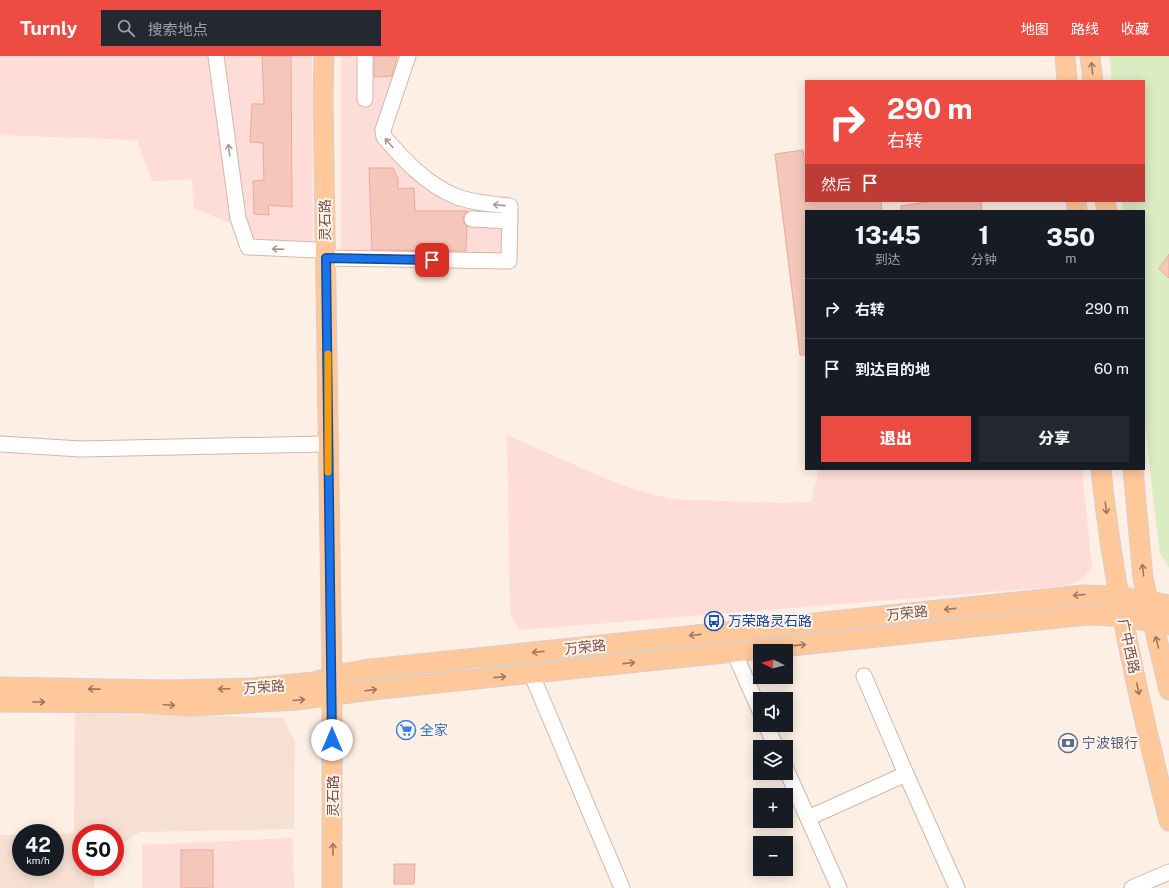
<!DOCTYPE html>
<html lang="zh">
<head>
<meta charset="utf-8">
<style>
  :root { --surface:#171b24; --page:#242831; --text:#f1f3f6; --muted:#9ea1a6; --line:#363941; --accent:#ed4c43 }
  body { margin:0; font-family:"Public Sans","Noto Sans SC",sans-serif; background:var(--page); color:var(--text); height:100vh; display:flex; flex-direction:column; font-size:15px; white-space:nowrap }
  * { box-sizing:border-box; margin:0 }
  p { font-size:13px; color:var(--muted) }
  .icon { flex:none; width:22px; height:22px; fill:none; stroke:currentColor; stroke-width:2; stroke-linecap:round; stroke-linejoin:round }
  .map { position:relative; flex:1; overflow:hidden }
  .panel { position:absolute; left:805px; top:154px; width:340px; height:260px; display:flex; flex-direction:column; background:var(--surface); border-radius:0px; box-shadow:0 2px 10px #0003 }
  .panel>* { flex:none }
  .banner { position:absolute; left:805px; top:24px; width:340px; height:122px; border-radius:0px; box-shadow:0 2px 10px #0003; background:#ed4c43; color:#fff; overflow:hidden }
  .needle { width:26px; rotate:276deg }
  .tools { position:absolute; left:753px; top:588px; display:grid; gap:8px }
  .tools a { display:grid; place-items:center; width:40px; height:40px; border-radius:0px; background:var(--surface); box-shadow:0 2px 10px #0003; font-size:20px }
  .speed { position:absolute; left:12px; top:768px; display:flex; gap:8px; font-size:20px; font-weight:700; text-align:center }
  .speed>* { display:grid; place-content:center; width:52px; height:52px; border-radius:50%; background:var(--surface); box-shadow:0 2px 10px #0003; line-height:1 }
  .speed small { font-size:10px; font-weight:400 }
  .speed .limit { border:6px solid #d22; background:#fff; color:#111 }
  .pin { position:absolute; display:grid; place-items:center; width:34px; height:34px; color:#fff; margin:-17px; border-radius:8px; box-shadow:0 2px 6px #0006 }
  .me { position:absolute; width:44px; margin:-22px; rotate:0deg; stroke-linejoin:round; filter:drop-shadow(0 0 3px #0008) }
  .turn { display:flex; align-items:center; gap:14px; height:84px; padding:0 16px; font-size:18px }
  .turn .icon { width:52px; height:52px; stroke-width:2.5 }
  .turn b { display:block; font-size:28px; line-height:34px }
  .then { display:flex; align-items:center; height:38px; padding:0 16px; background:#0003; gap:8px; font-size:15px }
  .eta { display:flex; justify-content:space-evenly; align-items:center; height:68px; text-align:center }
  .eta b { font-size:24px; font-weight:800; line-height:28px }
  .primary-button { display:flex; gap:8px; margin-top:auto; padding:8px 16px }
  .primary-button a { flex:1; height:46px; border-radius:0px; background:var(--accent); color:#fff; font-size:16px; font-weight:800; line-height:46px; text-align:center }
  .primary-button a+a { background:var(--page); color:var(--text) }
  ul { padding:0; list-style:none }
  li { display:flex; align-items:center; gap:12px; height:60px; padding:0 16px; border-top:1px solid var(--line) }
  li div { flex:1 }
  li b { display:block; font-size:15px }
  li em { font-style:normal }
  header { display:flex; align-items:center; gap:24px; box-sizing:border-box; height:56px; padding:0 20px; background:var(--accent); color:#fff }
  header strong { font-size:19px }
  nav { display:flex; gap:22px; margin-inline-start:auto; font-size:14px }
  .search { width:280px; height:36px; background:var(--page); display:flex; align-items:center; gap:10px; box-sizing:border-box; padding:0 14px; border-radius:0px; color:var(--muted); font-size:15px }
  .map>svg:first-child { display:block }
  .residential { fill:#f5e0d2 }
  .commercial { fill:#fedcd7 }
  .green { fill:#daecc2 }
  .building { fill:#f4c7ba; stroke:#e8aa9a }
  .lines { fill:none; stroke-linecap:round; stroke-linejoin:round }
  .minor-casing { stroke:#d2b7ac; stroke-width:17 }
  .major-casing { stroke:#d9cecc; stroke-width:21 }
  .minor { stroke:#fff; stroke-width:15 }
  .major { stroke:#ffc89a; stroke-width:19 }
  .oneway { stroke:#a07561 }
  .oneway2 { stroke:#ad9791 }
  .route-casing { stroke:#114b97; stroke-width:10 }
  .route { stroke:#1a73e8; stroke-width:7 }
  .slow { stroke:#f59e0b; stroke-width:7 }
  .labels { text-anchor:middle; stroke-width:4; stroke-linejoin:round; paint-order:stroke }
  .street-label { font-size:14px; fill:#775148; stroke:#fff4ec }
  .transit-label { font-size:14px; fill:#164399; stroke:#fff4ec; text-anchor:start }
  .shop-label { font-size:14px; fill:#366cbe; stroke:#fff4ec; text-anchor:start }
  .service-label { font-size:14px; fill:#4e5e75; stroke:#fff4ec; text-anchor:start }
</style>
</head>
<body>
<header>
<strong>Turnly</strong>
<div class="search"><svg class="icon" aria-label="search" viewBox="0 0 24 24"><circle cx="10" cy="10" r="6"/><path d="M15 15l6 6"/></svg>搜索地点</div>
<nav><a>地图</a><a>路线</a><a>收藏</a></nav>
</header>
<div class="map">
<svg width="1169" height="832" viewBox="0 0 1169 832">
  <rect width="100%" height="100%" fill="#fdefe4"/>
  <path class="residential" d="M75,657L283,662L295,685L294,773L140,776L115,792V777H81V811H94V832H0V779H21V811H55V778L74,777Z"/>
  <g class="commercial">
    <path d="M0,0H312L313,198L245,196L234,169L194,152L192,124L152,125L137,84L0,79Z"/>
    <path d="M341,0H413L386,77L421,115L456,136L513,148L512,203L341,197Z"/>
    <path d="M507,379L595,418L633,433L670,443L777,447L811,446L819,413H1082L1092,512L1082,524L1065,530L520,574L510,558Z"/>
    <path d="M293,782L294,832H142V789Z"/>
  </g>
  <path class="green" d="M1109,0H1169V512L1160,497L1153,442L1144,358V155H1123L1122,145H1144V25H1112Z"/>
  <g class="building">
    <path d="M262,0H291L292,151L268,149L269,159L254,158L253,125L264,124L263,87L250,86L252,48H264Z"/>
    <path d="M374,0H397L392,20L374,21Z"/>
    <path d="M803,94L806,113V145H881L882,155H806V299H800L775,98Z"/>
    <path d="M369,112H393L398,123V133L414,132L415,155H468L464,158L463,163L464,167L467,170L466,195L372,194Z"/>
    <path d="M933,145H981L982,155H901V150Z"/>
    <path d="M1169,198V222L1159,213Z"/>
    <rect x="181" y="794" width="32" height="38"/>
    <path d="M394,808H415L414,828H394Z"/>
  </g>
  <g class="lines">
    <g class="minor-casing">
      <g id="minor">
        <path d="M216,0L238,162L248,191L317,194"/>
        <path d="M365,0V43"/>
        <path d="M472,163L510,165"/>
        <path d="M326,202L509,205L510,150C492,148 472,147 455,140C426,128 404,104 384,81L383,74L408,0"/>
        <path d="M0,388L81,393L321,388"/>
        <path d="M734,596L760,655"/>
        <path d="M531,617L622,832"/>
        <path d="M864,620L906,718"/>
        <path d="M766,669L776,691"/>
        <path d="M786,713L839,832"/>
        <path d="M808,762L906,718L957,832"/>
        <path d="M1132,832L1169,816"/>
      </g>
    </g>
    <g class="major-casing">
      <g id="major">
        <path d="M324,0L323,40L332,621V832"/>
        <path d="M1065,0L1067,25"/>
        <path d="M1090,0L1093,25"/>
        <path d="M1076,145L1077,155"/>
        <path d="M1105,145L1107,155"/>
        <path d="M1101,413C1113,532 1140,650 1169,765"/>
        <path d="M1133,413L1143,522L1148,545L1169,634"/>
        <path d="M0,631L168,634L253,632L314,626L347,617L370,613L1083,539L1118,540L1169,549"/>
        <path d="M0,646L139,647L190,650L211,649L297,644L372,634L1087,559C1115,559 1142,564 1169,569"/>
      </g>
    </g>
    <use href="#minor" class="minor"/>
    <use href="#major" class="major"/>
  </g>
  <defs><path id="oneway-shaft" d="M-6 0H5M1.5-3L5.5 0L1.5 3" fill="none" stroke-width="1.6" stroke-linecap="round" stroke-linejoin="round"/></defs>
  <g class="oneway">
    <use href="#oneway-shaft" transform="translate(1092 12) rotate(-96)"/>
    <use href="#oneway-shaft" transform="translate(1106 452) rotate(82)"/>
    <use href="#oneway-shaft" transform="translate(1143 514) rotate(-96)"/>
    <use href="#oneway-shaft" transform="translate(1079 539) rotate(175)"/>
    <use href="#oneway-shaft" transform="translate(950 553) rotate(174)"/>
    <use href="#oneway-shaft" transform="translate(695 579) rotate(174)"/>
    <use href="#oneway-shaft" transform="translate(1157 586) rotate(-104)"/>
    <use href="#oneway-shaft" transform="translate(800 589) rotate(-6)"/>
    <use href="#oneway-shaft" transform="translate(538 596) rotate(174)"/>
    <use href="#oneway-shaft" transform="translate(629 607) rotate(-6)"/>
    <use href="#oneway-shaft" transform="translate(500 621) rotate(-6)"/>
    <use href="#oneway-shaft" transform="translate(94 633) rotate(-179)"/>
    <use href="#oneway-shaft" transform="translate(224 633) rotate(178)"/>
    <use href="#oneway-shaft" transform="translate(1138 633) rotate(78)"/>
    <use href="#oneway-shaft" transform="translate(371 634) rotate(-7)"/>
    <use href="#oneway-shaft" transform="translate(299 644) rotate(-5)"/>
    <use href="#oneway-shaft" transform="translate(39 646)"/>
    <use href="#oneway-shaft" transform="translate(169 649) rotate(5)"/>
    <use href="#oneway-shaft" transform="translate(333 793) rotate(-90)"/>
  </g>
  <g class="oneway2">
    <use href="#oneway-shaft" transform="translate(389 87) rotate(-131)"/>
    <use href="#oneway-shaft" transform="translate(229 94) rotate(-98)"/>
    <use href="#oneway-shaft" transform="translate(499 149) rotate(-174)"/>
    <use href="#oneway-shaft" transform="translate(278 193) rotate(-178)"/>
  </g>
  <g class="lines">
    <g class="route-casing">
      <path id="route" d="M332,684L326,202L432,204"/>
    </g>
    <use href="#route" class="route"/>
    <path class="slow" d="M328,298V416"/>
  </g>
  <defs>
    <g id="bus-ring" transform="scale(1)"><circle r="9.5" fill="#fff4ec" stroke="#1a4fb4" stroke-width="1.5"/><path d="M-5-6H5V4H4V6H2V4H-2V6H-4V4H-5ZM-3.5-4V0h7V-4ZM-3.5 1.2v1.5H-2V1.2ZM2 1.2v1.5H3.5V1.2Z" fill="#1a4fb4"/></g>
    <g id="supermarket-ring" transform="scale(1)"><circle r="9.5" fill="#fff4ec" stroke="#3f7fe0" stroke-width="1.5"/><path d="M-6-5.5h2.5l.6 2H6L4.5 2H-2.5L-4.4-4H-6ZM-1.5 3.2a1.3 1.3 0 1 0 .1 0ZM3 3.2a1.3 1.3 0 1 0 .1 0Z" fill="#3f7fe0"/></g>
    <g id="bank-ring" transform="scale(1)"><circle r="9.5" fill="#fff4ec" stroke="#5c6f8a" stroke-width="1.5"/><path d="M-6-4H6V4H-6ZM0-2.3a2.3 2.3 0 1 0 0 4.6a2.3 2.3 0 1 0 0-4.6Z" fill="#5c6f8a"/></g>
  </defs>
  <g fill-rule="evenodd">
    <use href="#bus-ring" x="714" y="565"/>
    <use href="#supermarket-ring" x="406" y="674"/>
    <use href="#bank-ring" x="1068" y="687"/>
  </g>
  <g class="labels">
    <g class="street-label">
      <text transform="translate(325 164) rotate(-91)" y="5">灵石路</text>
      <text transform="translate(907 557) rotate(-6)" y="5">万荣路</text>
      <text transform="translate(1129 590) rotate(78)" y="5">广中西路</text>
      <text transform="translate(585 591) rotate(-6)" y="5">万荣路</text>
      <text transform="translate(264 631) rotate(-4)" y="5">万荣路</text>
      <text transform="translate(333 740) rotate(-90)" y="5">灵石路</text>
    </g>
    <g class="transit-label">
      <text x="728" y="570">万荣路灵石路</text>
    </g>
    <g class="shop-label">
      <text x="420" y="679">全家</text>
    </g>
    <g class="service-label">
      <text x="1082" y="692">宁波银行</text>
    </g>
  </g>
</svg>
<div class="tools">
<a><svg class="needle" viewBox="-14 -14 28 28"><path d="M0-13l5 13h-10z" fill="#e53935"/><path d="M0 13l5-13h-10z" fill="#9ea1a6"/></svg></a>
<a><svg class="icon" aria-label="sound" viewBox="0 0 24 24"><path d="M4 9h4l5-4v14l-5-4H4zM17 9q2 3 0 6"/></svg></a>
<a><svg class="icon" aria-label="layers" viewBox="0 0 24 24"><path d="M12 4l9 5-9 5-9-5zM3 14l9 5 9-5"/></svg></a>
<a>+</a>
<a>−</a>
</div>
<div class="speed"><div>42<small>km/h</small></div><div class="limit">50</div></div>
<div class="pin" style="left:432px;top:204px;background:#d93025"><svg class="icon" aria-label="arrive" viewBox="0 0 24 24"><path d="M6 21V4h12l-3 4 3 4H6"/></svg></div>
<svg class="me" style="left:332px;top:684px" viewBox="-20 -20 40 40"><circle r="19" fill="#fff"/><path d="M0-13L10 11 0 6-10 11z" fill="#1a73e8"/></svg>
<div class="banner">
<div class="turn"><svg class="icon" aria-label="right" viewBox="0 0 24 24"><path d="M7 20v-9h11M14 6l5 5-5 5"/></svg><div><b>290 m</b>右转</div></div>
<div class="then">然后<svg class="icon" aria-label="arrive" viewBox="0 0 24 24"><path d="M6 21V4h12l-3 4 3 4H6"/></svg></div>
</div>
<section class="panel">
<div class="eta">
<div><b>13:45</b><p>到达</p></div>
<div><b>1</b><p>分钟</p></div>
<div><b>350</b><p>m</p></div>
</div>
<ul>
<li><svg class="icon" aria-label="right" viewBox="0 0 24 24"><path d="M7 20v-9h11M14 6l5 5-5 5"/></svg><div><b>右转</b></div><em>290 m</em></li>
<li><svg class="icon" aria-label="arrive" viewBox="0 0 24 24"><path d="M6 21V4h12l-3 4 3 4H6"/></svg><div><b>到达目的地</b></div><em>60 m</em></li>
</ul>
<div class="primary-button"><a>退出</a><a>分享</a></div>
</section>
</div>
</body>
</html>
